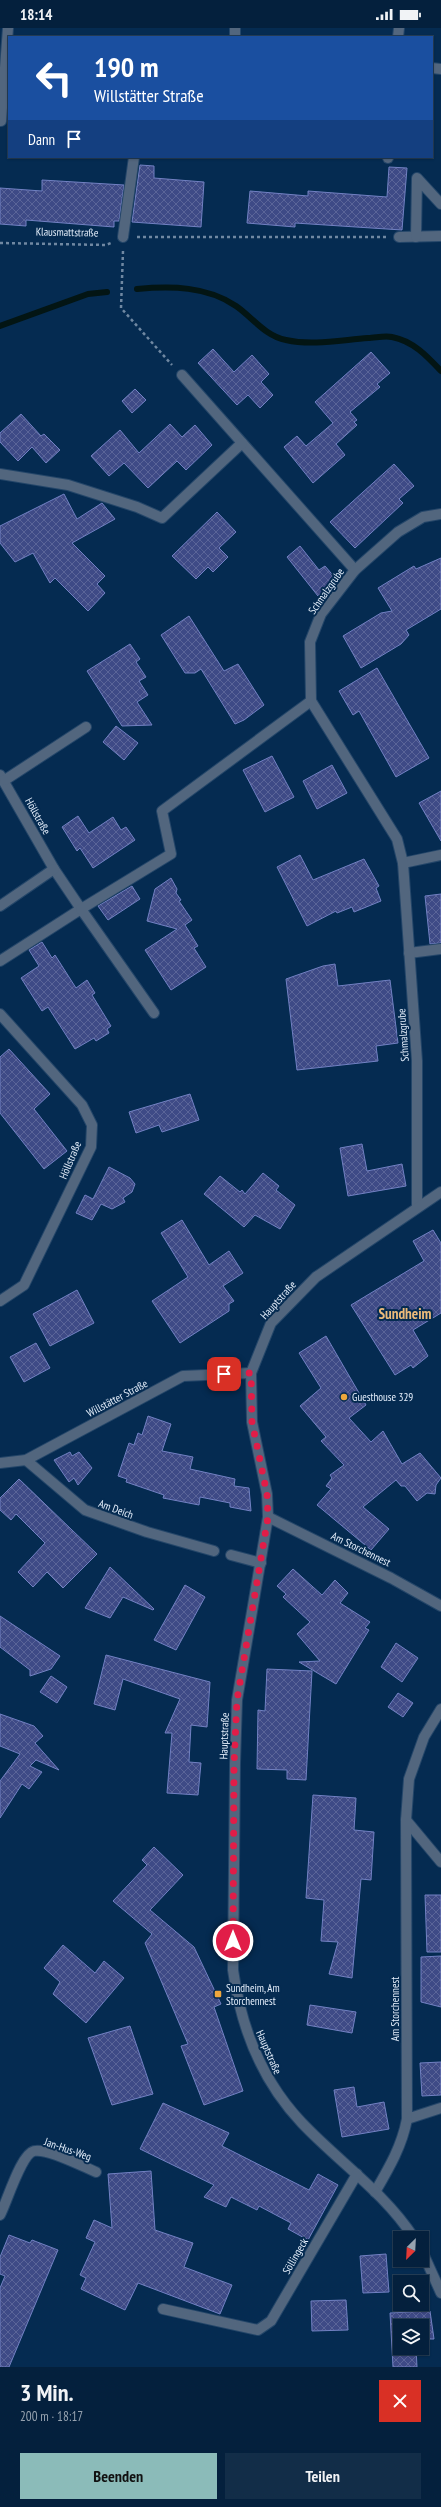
<!DOCTYPE html>
<html lang="de">
<head>
<meta charset="utf-8">
<style>
  :root { --surface:#04203d; --page:#122d48; --text:#f1f3f6; --muted:#97a3b0; --line:#253e57; --accent:#8bbbb9 }
  body { margin:0; font-family:"PT Sans Narrow",sans-serif; background:var(--page); color:var(--text); height:100vh; display:flex; flex-direction:column; font-size:15px; white-space:nowrap }
  * { box-sizing:border-box; margin:0 }
  p { font-size:13px; color:var(--muted) }
  .icon { flex:none; width:22px; height:22px; fill:none; stroke:currentColor; stroke-width:2; stroke-linecap:round; stroke-linejoin:round }
  .map { position:relative; height:2339px; overflow:hidden }
  .side { display:flex; flex-direction:column; background:var(--surface); flex:1 }
  .side>* { flex:none }
  .hud { position:absolute; left:8px; top:8px; width:425px; height:122px; border-radius:0px; box-shadow:0 1px 3px #0004,0 0 0 1px var(--line); background:#1a4fa0; color:#fff; overflow:hidden }
  .needle { width:26px; rotate:204deg }
  .tools { position:absolute; left:393px; top:2203px; display:grid; gap:8px }
  .tools a { display:grid; place-items:center; width:36px; height:36px; border-radius:0px; background:var(--surface); box-shadow:0 1px 3px #0004,0 0 0 1px var(--line); font-size:20px }
  .pin { position:absolute; display:grid; place-items:center; width:34px; height:34px; color:#fff; margin:-17px; border-radius:8px; box-shadow:0 2px 6px #0006 }
  .me { position:absolute; width:44px; margin:-22px; rotate:0deg; stroke-linejoin:round; filter:drop-shadow(0 0 3px #0008) }
  .turn { display:flex; align-items:center; gap:14px; height:84px; padding:0 20px; font-size:18px }
  .turn .icon { width:52px; height:52px; stroke-width:2.5 }
  .turn b { display:block; font-size:28px; line-height:34px }
  .then { display:flex; align-items:center; height:38px; padding:0 20px; background:#0003; gap:8px; font-size:15px }
  .round { display:grid; place-items:center; flex:none; width:42px; height:42px; border-radius:0px; background:var(--page) }
  .headline { display:flex; align-items:center; justify-content:space-between; height:68px; padding:0 20px }
  h1 { font-size:24px; font-weight:600; line-height:30px }
  .primary-button { display:flex; gap:8px; margin-top:auto; padding:8px 20px }
  .primary-button a { flex:1; height:46px; border-radius:0px; background:var(--accent); color:#111; font-size:16px; font-weight:600; line-height:46px; text-align:center }
  .primary-button a+a { background:var(--page); color:var(--text) }
  .status { display:flex; justify-content:space-between; align-items:center; height:28px; padding:0 20px; background:var(--surface); direction:ltr }
  .status svg { height:11px; fill:currentColor }
  .map>svg:first-child { display:block }
  .lines { fill:none; stroke-linecap:round; stroke-linejoin:round }
  .stream { stroke:#031514; stroke-width:6 }
  .building { fill:url(#building-cross-hatch); stroke:#7281c3 }
  .minor-casing { stroke:#244669; stroke-width:12 }
  .path { stroke:#7088a2; stroke-width:2.5; stroke-dasharray:3 3; stroke-linecap:butt }
  .minor { stroke:#52667e; stroke-width:10 }
  .route { stroke:#e11d48; stroke-width:7; stroke-dasharray:0 12.6 }
  .poi-dot { fill:#eea73d; stroke:#052b51; stroke-width:1.5 }
  .labels { text-anchor:middle; stroke-width:4; stroke-linejoin:round; paint-order:stroke }
  .street-label { font-size:11px; fill:#e4eefb; stroke:#052b51 }
  .poi-label { font-size:11px; fill:#e4eefb; stroke:#052b51; text-anchor:start }
  .district-label { font-size:15px; font-weight:bold; fill:#ecbb7a; stroke:#052b51 }
</style>
</head>
<body>
<div class="status"><b>18:14</b><svg viewBox="0 0 49 12"><path d="M0 12V9h3v3zM5 12V6h3v6zM10 12V3h3v9zM15 12V0h3v12zM26 1h20v11H26zM47 4h2v5h-2z"/></svg></div>
<div class="map">
<svg width="441" height="2339" viewBox="0 0 441 2339">
  <defs>
    <pattern id="building-cross-hatch" width="8" height="8" patternUnits="userSpaceOnUse"><rect width="8" height="8" fill="#3e4a86"/><path d="M0 0l8 8M0 8l8-8" fill="none" stroke="#5a6498"/></pattern>
  </defs>
  <rect width="100%" height="100%" fill="#052b51"/>
  <g class="lines">
    <g class="stream">
      <path d="M137,261C171,258 207,258 236,278C252,289 265,308 286,312C312,318 341,312 368,310C375,310 385,307 392,309C413,313 427,328 441,343"/>
      <path d="M0,298L88,266L107,264"/>
    </g>
  </g>
  <g class="building">
    <path d="M140,137L154,138V150L204,154L201,199L132,194Z"/>
    <path d="M389,139L407,140L402,202L295,195V199L247,195L250,163L308,168V163L387,169Z"/>
    <path d="M42,152L124,157L119,193H114V199L26,192V198L0,196V160L42,163Z"/>
    <path d="M213,321L234,344L252,327L269,346L261,354L273,367L260,380L248,367L237,377L198,335Z"/>
    <path d="M371,324L390,345L377,356L380,359L350,384L357,392L354,394L357,397L336,416L345,427L313,455L284,419L297,408L306,418L333,395L315,374Z"/>
    <path d="M135,361L146,372L132,385L122,373Z"/>
    <path d="M21,386L41,408L44,406L60,422L46,435L32,419L18,433L0,414V405Z"/>
    <path d="M170,396L182,409L195,397L212,417L186,442L177,433L148,460L124,435L109,448L91,428L120,402L139,425Z"/>
    <path d="M394,436L414,458L399,471L403,475L355,520L330,494Z"/>
    <path d="M64,466L77,491L102,475L115,491L72,515L105,548L97,556L105,565L88,583L55,550L50,555L33,525L15,534L0,515V498Z"/>
    <path d="M217,484L236,504L219,520L228,529L213,544L208,539L196,551L172,528Z"/>
    <path d="M300,518L319,542L325,538L337,552L318,568L287,529Z"/>
    <path d="M441,530V581L406,602L409,607L401,616L361,640L343,608L381,585L392,583L378,560L414,538L416,541Z"/>
    <path d="M189,588L224,643L238,636L264,677L244,692L235,696L201,641L195,645H185L161,607Z"/>
    <path d="M130,616L140,631L136,634L146,649L139,653L148,667L137,674L152,697L122,698L87,643Z"/>
    <path d="M377,640L429,730L396,749L359,683L353,687L339,663Z"/>
    <path d="M116,698L138,715L124,732L103,714Z"/>
    <path d="M272,728L294,769L265,784L243,742Z"/>
    <path d="M332,737L347,765L317,781L303,753Z"/>
    <path d="M441,763V813L419,775Z"/>
    <path d="M78,788L89,805L113,789L121,802L126,799L135,812L93,840L80,820L77,823L62,799Z"/>
    <path d="M300,827L313,852L364,831L379,858L376,860L381,873L354,884L352,879L337,885L336,883L307,898L277,839Z"/>
    <path d="M171,850L177,861L176,865L181,872L179,873L192,892L185,897L198,918L194,920L206,939L171,962L145,922L177,901L147,893L155,861Z"/>
    <path d="M132,858L140,871L108,892L98,878Z"/>
    <path d="M441,866V915L430,916L425,868Z"/>
    <path d="M42,914L52,930L55,927L76,960L87,952L95,965L92,967L111,998L107,1001L109,1005L96,1013L94,1010L75,1021L48,979L42,983L21,950L39,938L29,922Z"/>
    <path d="M335,936L338,958L390,952L398,1015L376,1018L378,1033L297,1042L286,951L323,938Z"/>
    <path d="M9,1021L50,1066L34,1081L67,1123L44,1141L0,1085V1029Z"/>
    <path d="M190,1066L199,1092L162,1104L159,1097L136,1105L129,1084Z"/>
    <path d="M362,1116L367,1143L402,1136L406,1158L348,1168L340,1120Z"/>
    <path d="M109,1139L130,1150L135,1156L132,1164L123,1170L125,1174L112,1181L101,1176L92,1192L76,1185L85,1167L93,1171Z"/>
    <path d="M263,1145L279,1158L276,1162L295,1177L280,1201L255,1187L244,1199L204,1166L220,1148L240,1164L242,1162L245,1166Z"/>
    <path d="M182,1192L209,1237L229,1223L243,1245L223,1258L234,1273L229,1276V1283L180,1315L152,1273L188,1249L161,1205Z"/>
    <path d="M433,1202L441,1215V1285L413,1302L428,1328L413,1340L411,1337L395,1347L351,1277L424,1233L413,1213Z"/>
    <path d="M77,1262L94,1295L50,1318L33,1286Z"/>
    <path d="M326,1308L366,1377L349,1390L371,1414L383,1403L402,1436L420,1425L441,1450L436,1457L435,1466L427,1465L417,1473L405,1458H401L396,1452L363,1479L389,1501L371,1522L317,1477L331,1461L326,1458L332,1450L330,1447L344,1437L321,1413L326,1409L300,1378L321,1360L299,1325Z"/>
    <path d="M36,1315L50,1340L24,1354L10,1329Z"/>
    <path d="M148,1388L171,1396L162,1423L193,1429L190,1441L235,1451L234,1458L249,1460L251,1483L230,1479V1475L200,1469L199,1477L163,1470L164,1467L126,1454L127,1451L118,1448L129,1415L134,1417L138,1405L142,1407Z"/>
    <path d="M70,1424L72,1428L79,1424L92,1440L78,1457L74,1450L69,1454L54,1432Z"/>
    <path d="M19,1451L97,1526L63,1560L47,1544L33,1559L18,1544L45,1515L16,1486L11,1492L0,1482V1470Z"/>
    <path d="M110,1539L154,1581L153,1582L123,1569L110,1590L85,1580Z"/>
    <path d="M293,1541L322,1567L335,1552L348,1565L340,1575L370,1594L365,1600L369,1602L336,1656L299,1634L320,1633L297,1606L310,1594L283,1569L286,1566L277,1558Z"/>
    <path d="M185,1557L205,1569L176,1622L154,1612Z"/>
    <path d="M0,1588L60,1628L51,1641L30,1648V1642L0,1619Z"/>
    <path d="M396,1615L418,1630L402,1654L381,1639Z"/>
    <path d="M106,1627L210,1654L207,1699L191,1697L189,1734L201,1735L198,1767L167,1765L172,1705H165L180,1671L123,1651L115,1682L94,1676Z"/>
    <path d="M267,1641L312,1643L306,1752L287,1751V1742L257,1741L258,1682L265,1683Z"/>
    <path d="M51,1648L67,1659L57,1675L40,1664Z"/>
    <path d="M398,1665L413,1675L403,1689L388,1679Z"/>
    <path d="M0,1686L34,1698L43,1708L35,1715L59,1742L36,1732L30,1738L42,1744L29,1761L22,1756L0,1790V1753L20,1726L0,1718Z"/>
    <path d="M313,1767L356,1770L354,1802L374,1804L371,1852L361,1851L352,1950L329,1946L338,1914L321,1913L324,1872L306,1870Z"/>
    <path d="M154,1819L183,1847L150,1882L194,1919L221,1976L214,1979L243,2063L204,2077L181,2018L188,2016L145,1915L152,1906L113,1873L147,1837L142,1832Z"/>
    <path d="M425,1867H441V1924H427Z"/>
    <path d="M63,1917L95,1945L104,1933L124,1950L86,1995L53,1966L60,1954L44,1940Z"/>
    <path d="M441,1928V1979L421,1974V1929Z"/>
    <path d="M310,1977L356,1984L352,2005L307,1997Z"/>
    <path d="M130,1998L153,2066L112,2077L88,2010Z"/>
    <path d="M441,2034V2067L422,2068L420,2035Z"/>
    <path d="M354,2059L357,2079L384,2074L389,2101L342,2109L334,2062Z"/>
    <path d="M163,2075L229,2105L222,2118L309,2162L318,2146L338,2157L308,2212L288,2201L291,2195L259,2178L257,2182L231,2169L226,2179L204,2169L214,2157L140,2121Z"/>
    <path d="M151,2143L155,2202L193,2215L184,2239L232,2257L220,2286L138,2255L125,2282L81,2261L86,2250L80,2247L95,2214L86,2210L94,2192L112,2200L108,2146Z"/>
    <path d="M9,2207L30,2215L32,2212L58,2222L9,2339H0V2260L5,2248L0,2246V2229Z"/>
    <path d="M386,2226L389,2264L363,2265L360,2228Z"/>
    <path d="M346,2272L348,2302L312,2303L311,2273Z"/>
    <path d="M430,2283L434,2311H422V2298H400V2320H416L417,2339H393L390,2285Z"/>
  </g>
  <g class="lines">
    <g class="minor-casing">
      <g id="minor">
        <path d="M235,9V0"/>
        <path d="M398,9L399,0"/>
        <path d="M432,40L441,41"/>
        <path d="M1,93L8,0"/>
        <path d="M388,130V129"/>
        <path d="M123,209L134,129"/>
        <path d="M399,209L441,208"/>
        <path d="M416,209L417,150L441,176"/>
        <path d="M182,347L355,542"/>
        <path d="M0,446L68,457L137,479L162,490L242,415"/>
        <path d="M0,747L54,841L81,881L0,933"/>
        <path d="M5,752L86,699"/>
        <path d="M403,835L441,827"/>
        <path d="M0,878L54,841"/>
        <path d="M409,925L441,921"/>
        <path d="M154,985L81,881L171,826L162,783L311,673"/>
        <path d="M0,986L82,1077L92,1097L91,1119L24,1257L0,1273"/>
        <path d="M417,1178V1033L403,835L397,811L311,673L310,614L321,586L355,542L398,504L423,489L441,486"/>
        <path d="M26,1432L85,1482L147,1504L214,1523"/>
        <path d="M0,1435L26,1432L183,1348L251,1345"/>
        <path d="M268,1489L391,1550L441,1578"/>
        <path d="M231,1527L261,1535"/>
        <path d="M406,1792L441,1834"/>
        <path d="M407,2091L441,2080"/>
        <path d="M375,2164C389,2140 402,2118 407,2091L406,1792L409,1751L424,1709L441,1681"/>
        <path d="M0,2187C7,2174 21,2126 34,2123C48,2120 82,2138 96,2144"/>
        <path d="M414,2210C384,2164 339,2134 302,2095C261,2052 241,2000 233,1942L235,1736L237,1672L268,1489L267,1466L252,1394L251,1345L271,1295L316,1249L441,1164"/>
        <path d="M422,2223L441,2265"/>
        <path d="M163,2281L258,2302L271,2293L357,2146"/>
      </g>
    </g>
    <g class="path">
      <path d="M137,209H386"/>
      <path d="M0,215L106,217L111,215"/>
      <path d="M123,223L121,280L172,337"/>
    </g>
    <use href="#minor" class="minor"/>
  </g>
  <g class="lines">
    <path class="route" d="M224,1346L251,1345L252,1394L267,1466L268,1489L237,1672L234,1736L233,1913"/>
  </g>
  <g class="poi-dot">
    <circle cx="344" cy="1369" r="4"/>
    <rect x="214" y="1962" width="8" height="8" rx="2"/>
  </g>
  <g class="labels">
    <g class="street-label">
      <text transform="translate(67 204) rotate(1)" y="4">Klausmattstraße</text>
      <text transform="translate(326 563) rotate(-55)" y="4">Schmalzgrube</text>
      <text transform="translate(38 788) rotate(61)" y="4">Höllstraße</text>
      <text transform="translate(403 1007) rotate(-94)" y="4">Schmalzgrube</text>
      <text transform="translate(70 1132) rotate(-67)" y="4">Höllstraße</text>
      <text transform="translate(278 1272) rotate(-48)" y="4">Hauptstraße</text>
      <text transform="translate(117 1370) rotate(-28)" y="4">Willstätter Straße</text>
      <text transform="translate(116 1481) rotate(20)" y="4">Am Deich</text>
      <text transform="translate(361 1521) rotate(26)" y="4">Am Storchennest</text>
      <text transform="translate(224 1708) rotate(-88)" y="4">Hauptstraße</text>
      <text transform="translate(395 1981) rotate(-90)" y="4">Am Storchennest</text>
      <text transform="translate(269 2024) rotate(66)" y="4">Hauptstraße</text>
      <text transform="translate(68 2121) rotate(19)" y="4">Jan-Hus-Weg</text>
      <text transform="translate(295 2228) rotate(-60)" y="4">Söllingeck</text>
    </g>
    <g class="poi-label">
      <text x="352" y="1373">Guesthouse 329</text>
      <text x="226" y="1964">Sundheim, Am<tspan x="226" dy="13">Storchennest</tspan></text>
    </g>
    <g class="district-label">
      <text x="405" y="1291">Sundheim</text>
    </g>
  </g>
</svg>
<div class="tools">
<a><svg class="needle" viewBox="-14 -14 28 28"><path d="M0-13l5 13h-10z" fill="#e53935"/><path d="M0 13l5-13h-10z" fill="#97a3b0"/></svg></a>
<a><svg class="icon" aria-label="search" viewBox="0 0 24 24"><circle cx="10" cy="10" r="6"/><path d="M15 15l6 6"/></svg></a>
<a><svg class="icon" aria-label="layers" viewBox="0 0 24 24"><path d="M12 4l9 5-9 5-9-5zM3 14l9 5 9-5"/></svg></a>
</div>
<div class="pin" style="left:224px;top:1346px;background:#d93025"><svg class="icon" aria-label="arrive" viewBox="0 0 24 24"><path d="M6 21V4h12l-3 4 3 4H6"/></svg></div>
<svg class="me" style="left:233px;top:1913px" viewBox="-20 -20 40 40"><circle r="17" fill="#e11d48" stroke="#fff" stroke-width="3"/><path d="M0-11L8 9 0 5-8 9z" fill="#fff"/></svg>
<div class="hud">
<div class="turn"><svg class="icon" aria-label="left" viewBox="0 0 24 24"><path d="M17 20v-9H6M10 6l-5 5 5 5"/></svg><div><b>190 m</b>Willstätter Straße</div></div>
<div class="then">Dann<svg class="icon" aria-label="arrive" viewBox="0 0 24 24"><path d="M6 21V4h12l-3 4 3 4H6"/></svg></div>
</div>
</div>
<section class="side">
<div class="headline"><div><h1>3 Min.</h1><p>200 m · 18:17</p></div><a class="round" style="background:#d93025;color:#fff"><svg class="icon" aria-label="close" viewBox="0 0 24 24"><path d="M6 6l12 12M18 6L6 18"/></svg></a></div>
<div class="primary-button"><a>Beenden</a><a>Teilen</a></div>
</section>
</body>
</html>
